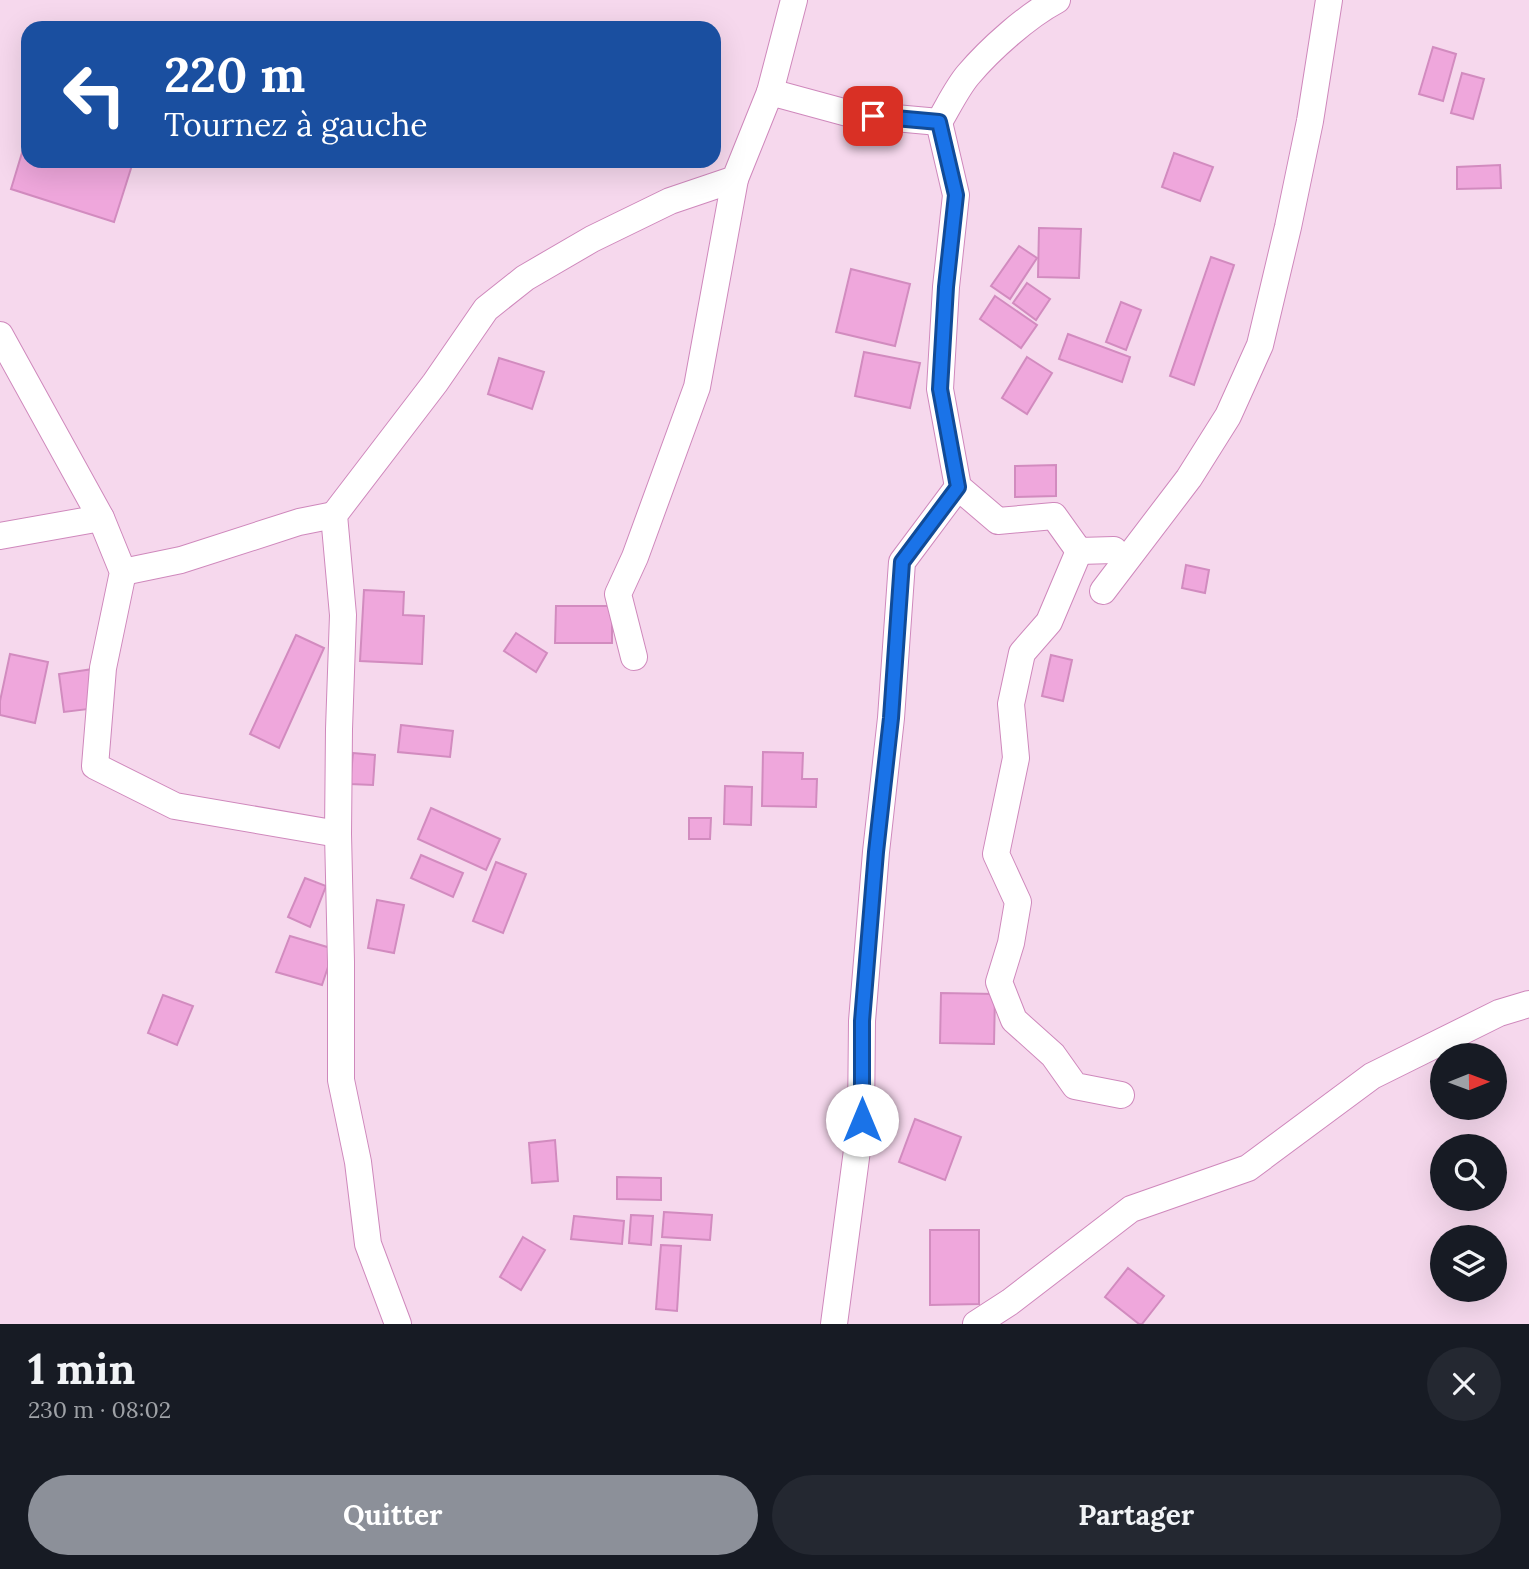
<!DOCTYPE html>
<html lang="fr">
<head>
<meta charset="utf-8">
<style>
  :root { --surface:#171b24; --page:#242831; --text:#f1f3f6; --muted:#9ea1a6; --accent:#8c9099 }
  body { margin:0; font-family:Lora,serif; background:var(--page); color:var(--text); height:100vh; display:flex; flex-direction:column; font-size:26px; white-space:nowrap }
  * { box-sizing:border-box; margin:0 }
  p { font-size:23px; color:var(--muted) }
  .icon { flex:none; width:38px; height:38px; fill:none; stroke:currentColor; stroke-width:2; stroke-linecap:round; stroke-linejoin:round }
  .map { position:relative; height:1324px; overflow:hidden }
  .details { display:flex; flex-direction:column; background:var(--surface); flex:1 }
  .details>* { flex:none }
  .banner { position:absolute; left:21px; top:21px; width:700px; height:147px; border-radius:21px; box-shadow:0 7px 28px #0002; background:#1a4fa0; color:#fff; overflow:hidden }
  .needle { width:46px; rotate:89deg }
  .tools { position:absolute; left:1430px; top:1043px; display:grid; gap:14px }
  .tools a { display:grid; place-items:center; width:77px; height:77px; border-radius:50%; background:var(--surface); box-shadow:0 7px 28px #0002; font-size:35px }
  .pin { position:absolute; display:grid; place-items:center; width:60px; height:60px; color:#fff; margin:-30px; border-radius:14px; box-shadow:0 4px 10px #0006 }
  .me { position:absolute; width:77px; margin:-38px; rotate:0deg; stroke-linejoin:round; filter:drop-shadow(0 0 5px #0008) }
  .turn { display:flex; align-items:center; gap:24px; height:147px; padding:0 28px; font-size:32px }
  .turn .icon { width:91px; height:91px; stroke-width:2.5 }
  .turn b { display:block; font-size:49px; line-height:60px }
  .round { display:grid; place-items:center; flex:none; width:74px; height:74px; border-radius:37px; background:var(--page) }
  .overview { display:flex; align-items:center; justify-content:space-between; height:119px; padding:0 28px }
  h1 { font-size:42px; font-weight:700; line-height:52px }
  .cta { display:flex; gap:14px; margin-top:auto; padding:14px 28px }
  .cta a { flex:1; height:80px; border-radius:42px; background:var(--accent); color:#fff; font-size:28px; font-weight:700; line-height:80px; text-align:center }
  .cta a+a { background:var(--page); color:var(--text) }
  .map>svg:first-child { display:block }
  .building { fill:#efa7dc; stroke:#d28bbf; stroke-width:2 }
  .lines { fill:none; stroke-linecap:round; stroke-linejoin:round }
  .minor-casing { stroke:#cf88bc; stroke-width:28 }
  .minor { stroke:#fff; stroke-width:26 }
  .route-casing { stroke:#114b97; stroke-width:18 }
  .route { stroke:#1a73e8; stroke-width:12 }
</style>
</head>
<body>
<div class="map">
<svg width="1529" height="1324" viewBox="0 0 1529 1324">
  <rect width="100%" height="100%" fill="#f6d8ed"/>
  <g class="building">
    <path d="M1433,47L1456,54L1443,101L1419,94Z"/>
    <path d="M1462,73L1484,79L1473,119L1451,113Z"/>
    <path d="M28,133V161L133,162L114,222L11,189Z"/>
    <path d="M1174,153L1213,167L1200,201L1162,187Z"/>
    <path d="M1500,165L1501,188L1457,189V167Z"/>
    <path d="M1039,228L1081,229L1079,278L1038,277Z"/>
    <path d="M1019,246L1037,258L1010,299L991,286Z"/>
    <path d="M1211,257L1234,265L1194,385L1170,376Z"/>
    <path d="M851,269L910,284L895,346L836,332Z"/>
    <path d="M1027,283L1050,299L1036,320L1013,303Z"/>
    <path d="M995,296L1037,325L1021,348L980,319Z"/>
    <path d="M1121,302L1141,310L1126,350L1106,342Z"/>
    <path d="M1068,334L1130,357L1122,382L1059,359Z"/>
    <path d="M864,352L920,363L910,408L855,396Z"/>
    <path d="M1027,357L1052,373L1027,414L1002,398Z"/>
    <path d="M499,358L544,372L532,409L488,394Z"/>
    <path d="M1056,465V496L1015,497V466Z"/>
    <path d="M1186,565L1209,570L1205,593L1182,588Z"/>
    <path d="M364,590L404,592L403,615L424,616L422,664L360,661Z"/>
    <path d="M556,606H612V643H555Z"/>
    <path d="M516,633L547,653L536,672L504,651Z"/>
    <path d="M296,635L324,648L279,748L250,734Z"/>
    <path d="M10,654L48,662L35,723L0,715V701Z"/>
    <path d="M1051,655L1072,660L1063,701L1042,696Z"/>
    <path d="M93,669L97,708L64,712L59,674Z"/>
    <path d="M401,725L453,731L450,757L398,752Z"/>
    <path d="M763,752L803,753L802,779H817L816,807L762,806Z"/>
    <path d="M353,753L375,755L373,785L350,784Z"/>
    <path d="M725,786L752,787L751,825L724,824Z"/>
    <path d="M431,808L500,839L486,870L418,839Z"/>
    <path d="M689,818H711L710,839H689Z"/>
    <path d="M421,855L463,873L453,897L411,878Z"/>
    <path d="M496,862L526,874L503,933L473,921Z"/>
    <path d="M305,878L326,886L310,927L288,917Z"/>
    <path d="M377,900L404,905L394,953L368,948Z"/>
    <path d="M290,936L334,949L322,985L276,972Z"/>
    <path d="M941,993L995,994L994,1044L940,1043Z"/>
    <path d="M163,995L193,1006L177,1045L148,1033Z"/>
    <path d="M915,1119L961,1137L945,1180L899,1162Z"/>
    <path d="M555,1140L558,1181L532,1183L529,1143Z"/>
    <path d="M617,1177L661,1178V1200L617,1199Z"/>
    <path d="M664,1212L712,1215L710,1240L662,1237Z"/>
    <path d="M631,1215L653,1216L651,1245L629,1243Z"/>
    <path d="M574,1216L624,1221L622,1244L571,1239Z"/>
    <path d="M930,1230H979V1304L930,1305Z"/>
    <path d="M523,1237L545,1250L521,1290L500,1277Z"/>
    <path d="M661,1245L681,1246L677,1311L656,1309Z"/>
    <path d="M1128,1268L1164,1296L1142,1324H1139L1105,1297Z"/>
  </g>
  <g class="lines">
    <g class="minor-casing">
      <g id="minor">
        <path d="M770,92L794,0"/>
        <path d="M939,122L956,195L946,287L940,389L958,487L998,521L1054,516L1079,551L1114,550"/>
        <path d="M0,335L101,518L123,572L103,668L95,766L175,806L338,834"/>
        <path d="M0,536L101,518"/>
        <path d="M1079,551L1049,622L1022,653L1011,704L1016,758L996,854L1018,902L1011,943L999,982L1014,1020L1053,1055L1075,1086L1121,1095"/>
        <path d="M123,572L181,560L299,522L334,515"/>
        <path d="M1103,591L1189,478L1228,416L1260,345L1288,227L1310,121L1329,0"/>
        <path d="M634,657L618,594L635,557L697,387L735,179"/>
        <path d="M398,1324L368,1244L358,1162L341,1080V962L338,834L339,729L343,615L334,515L435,383L486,309L525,278L592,239L670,201L735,179L770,92L851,114L939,122C948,107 957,88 968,75C990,49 1027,16 1057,0"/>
        <path d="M834,1324L861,1120L862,1021L876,852L891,718L902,562L958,487"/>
        <path d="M976,1324L1010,1302L1131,1209L1248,1168L1372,1076L1499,1013L1529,1004"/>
      </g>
    </g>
    <use href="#minor" class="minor"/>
  </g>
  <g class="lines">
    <g class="route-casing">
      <path id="route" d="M862,1120V1021L876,852L891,718L902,562L958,487L940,389L946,287L956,195L939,122L873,116"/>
    </g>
    <use href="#route" class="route"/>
  </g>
</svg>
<div class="tools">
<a><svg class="needle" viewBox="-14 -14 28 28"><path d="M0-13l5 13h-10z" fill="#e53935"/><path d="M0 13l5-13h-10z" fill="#9ea1a6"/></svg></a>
<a><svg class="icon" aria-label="search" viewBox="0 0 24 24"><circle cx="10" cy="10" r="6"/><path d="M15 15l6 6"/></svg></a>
<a><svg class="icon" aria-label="layers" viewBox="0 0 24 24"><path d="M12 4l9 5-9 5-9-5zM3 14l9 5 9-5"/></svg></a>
</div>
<div class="pin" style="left:873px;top:116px;background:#d93025"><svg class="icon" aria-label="arrive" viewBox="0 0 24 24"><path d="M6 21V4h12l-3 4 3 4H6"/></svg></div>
<svg class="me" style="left:862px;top:1120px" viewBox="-20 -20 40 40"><circle r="19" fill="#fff"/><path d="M0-13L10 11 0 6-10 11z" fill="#1a73e8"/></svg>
<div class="banner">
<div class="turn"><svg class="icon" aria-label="left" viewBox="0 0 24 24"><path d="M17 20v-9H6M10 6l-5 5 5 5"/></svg><div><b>220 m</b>Tournez à gauche</div></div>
</div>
</div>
<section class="details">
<div class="overview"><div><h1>1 min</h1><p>230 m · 08:02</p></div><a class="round"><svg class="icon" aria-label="close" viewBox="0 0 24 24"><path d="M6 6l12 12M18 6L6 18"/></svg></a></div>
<div class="cta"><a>Quitter</a><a>Partager</a></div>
</section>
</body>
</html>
